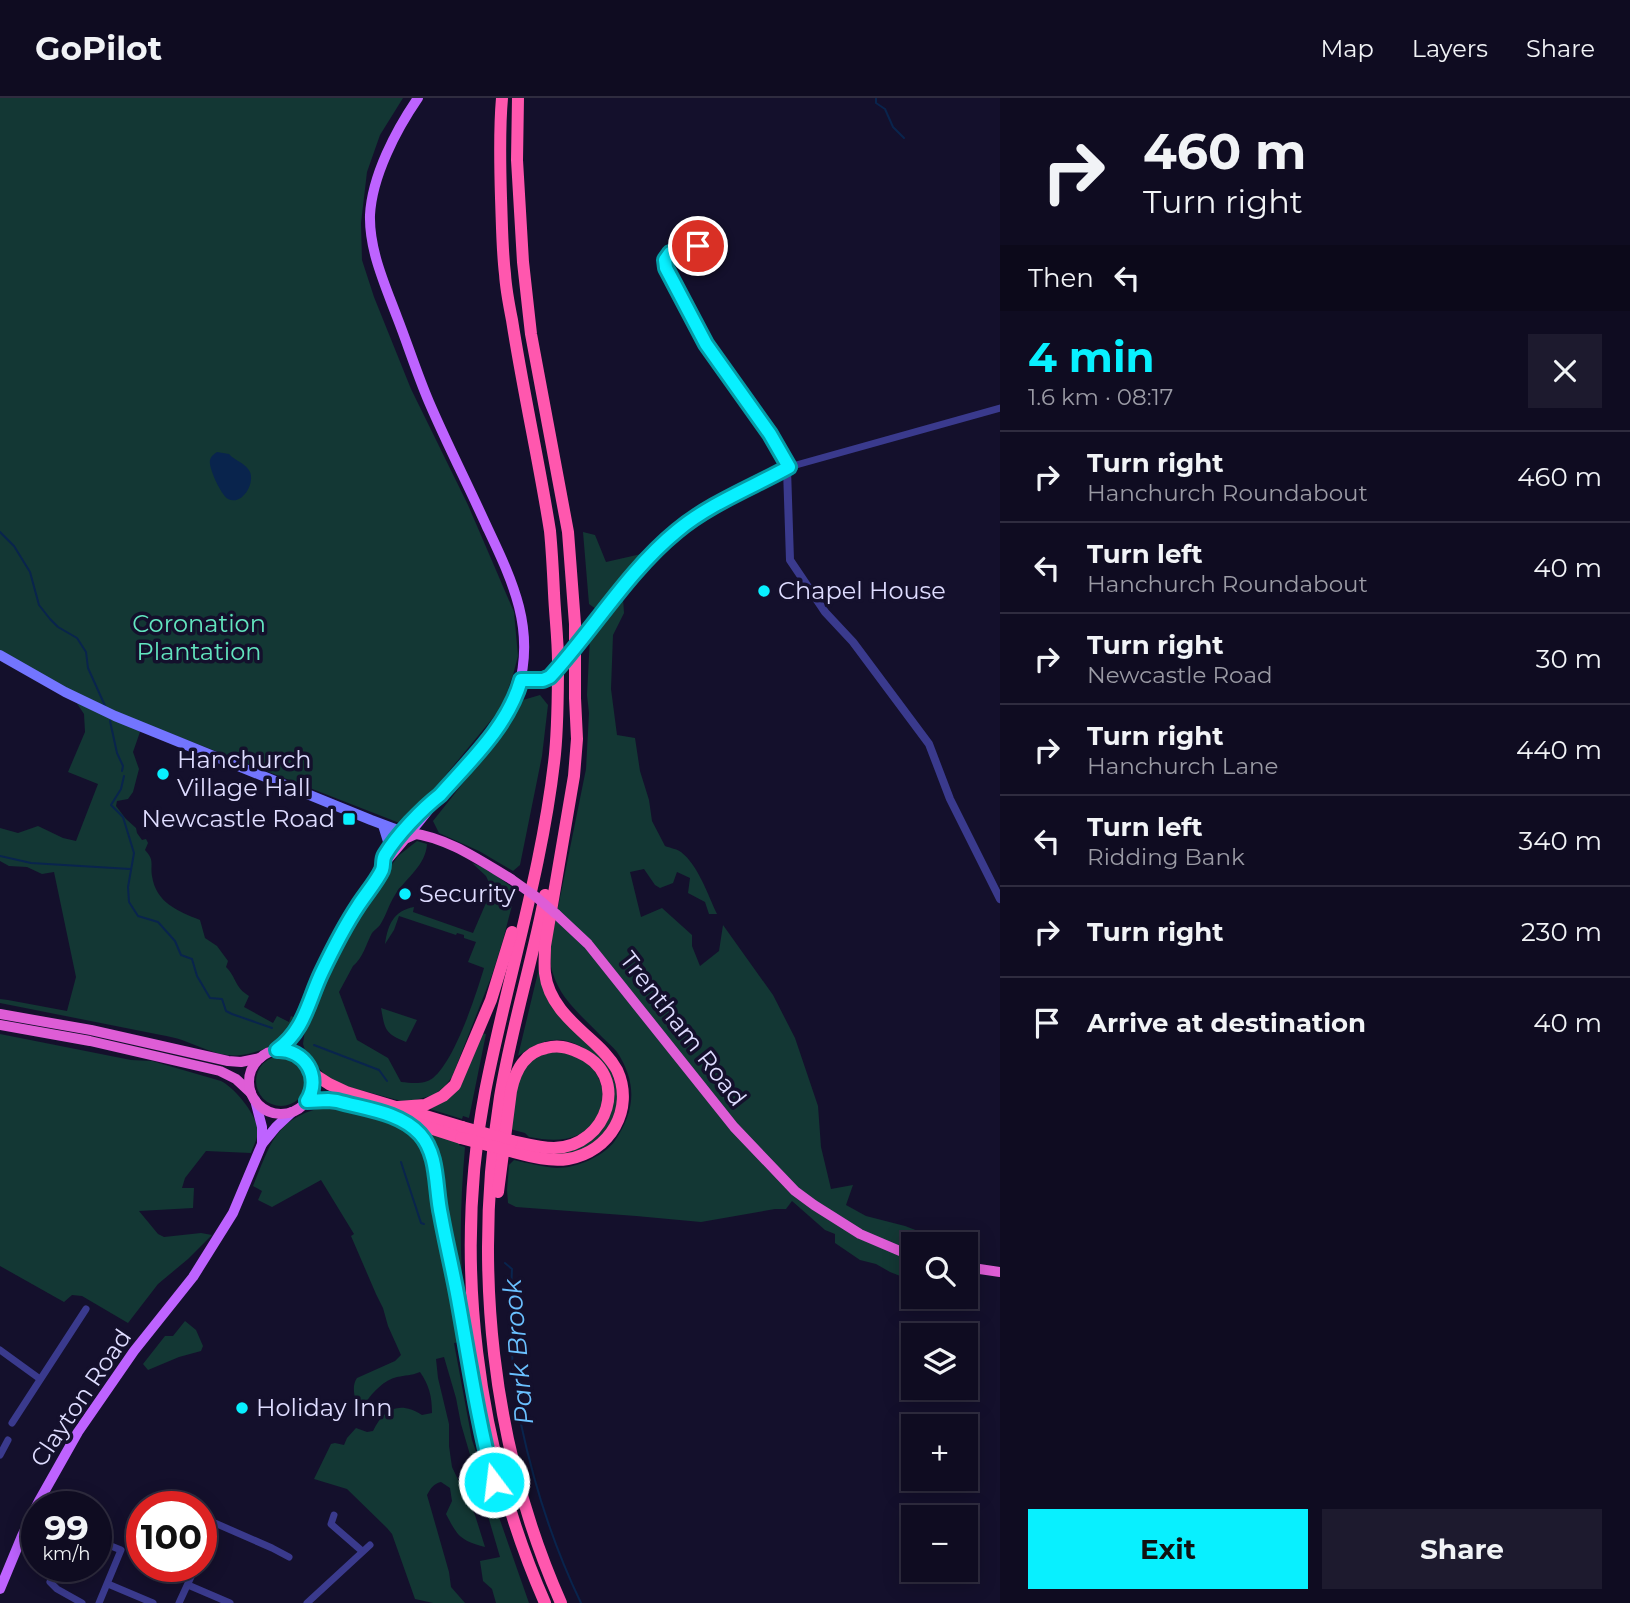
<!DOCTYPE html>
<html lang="en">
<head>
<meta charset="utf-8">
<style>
  :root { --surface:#0f0c21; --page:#1d1a2e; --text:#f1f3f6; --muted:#9b9ba5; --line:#2f2c3f; --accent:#08f0ff }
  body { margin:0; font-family:Montserrat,sans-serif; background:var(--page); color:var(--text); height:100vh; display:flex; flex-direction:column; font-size:26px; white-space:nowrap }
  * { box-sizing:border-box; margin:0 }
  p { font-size:23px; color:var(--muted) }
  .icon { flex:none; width:38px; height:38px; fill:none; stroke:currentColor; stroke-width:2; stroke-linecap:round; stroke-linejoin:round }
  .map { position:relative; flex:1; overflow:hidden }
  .side { display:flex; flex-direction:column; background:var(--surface); width:630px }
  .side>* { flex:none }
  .banner { background:#0f0c21; color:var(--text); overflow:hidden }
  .controls { position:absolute; left:901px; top:1134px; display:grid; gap:14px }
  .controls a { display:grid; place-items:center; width:77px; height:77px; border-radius:0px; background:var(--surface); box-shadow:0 4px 18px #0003,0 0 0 2px var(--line); font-size:35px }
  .speed { position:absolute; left:21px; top:1393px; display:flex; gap:14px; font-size:35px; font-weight:700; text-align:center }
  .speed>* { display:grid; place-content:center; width:91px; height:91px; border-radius:50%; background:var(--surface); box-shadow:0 4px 18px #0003,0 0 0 2px var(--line); line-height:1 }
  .speed small { font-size:18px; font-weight:400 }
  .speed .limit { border:10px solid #d22; background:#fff; color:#111 }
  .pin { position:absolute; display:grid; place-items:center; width:60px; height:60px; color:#fff; margin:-30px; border:4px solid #fff; border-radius:50%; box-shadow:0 2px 7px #0007 }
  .me { position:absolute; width:77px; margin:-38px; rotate:345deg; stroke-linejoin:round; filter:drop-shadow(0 0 5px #0008) }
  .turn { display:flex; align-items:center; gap:24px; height:147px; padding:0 28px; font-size:32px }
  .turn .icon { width:91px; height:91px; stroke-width:2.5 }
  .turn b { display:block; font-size:49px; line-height:60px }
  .then { display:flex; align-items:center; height:66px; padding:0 28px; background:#0003; gap:14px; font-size:26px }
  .round { display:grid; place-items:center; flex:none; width:74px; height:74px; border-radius:0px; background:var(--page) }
  .summary { display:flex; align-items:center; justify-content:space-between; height:119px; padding:0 28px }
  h1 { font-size:42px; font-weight:700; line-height:52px; color:var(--accent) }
  .button { display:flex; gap:14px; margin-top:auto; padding:14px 28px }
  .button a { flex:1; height:80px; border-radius:0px; background:var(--accent); color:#111; font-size:28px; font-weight:700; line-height:80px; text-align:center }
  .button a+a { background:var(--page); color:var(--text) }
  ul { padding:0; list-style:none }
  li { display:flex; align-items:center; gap:21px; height:91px; padding:0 28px; border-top:2px solid var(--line) }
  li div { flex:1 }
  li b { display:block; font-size:26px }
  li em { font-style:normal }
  header { display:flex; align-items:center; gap:42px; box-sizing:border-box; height:98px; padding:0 35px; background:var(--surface); border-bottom:2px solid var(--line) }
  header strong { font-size:33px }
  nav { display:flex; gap:38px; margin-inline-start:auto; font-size:24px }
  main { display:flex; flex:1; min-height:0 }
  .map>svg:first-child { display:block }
  .green { fill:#133734 }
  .water { fill:#09244d }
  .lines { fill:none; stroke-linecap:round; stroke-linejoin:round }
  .stream { stroke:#09244d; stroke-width:2 }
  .minor { stroke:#3a3a8d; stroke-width:7 }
  .tertiary { stroke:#3a3a8d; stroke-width:8 }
  .secondary { stroke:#7375ff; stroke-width:10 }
  .primary { stroke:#be63ff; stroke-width:10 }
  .trunk { stroke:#de5dd6; stroke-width:10 }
  .motorway { stroke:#ff57ae; stroke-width:12 }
  .tertiary-bridge { stroke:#3a3a8d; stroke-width:8 }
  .trunk-bridge { stroke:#de5dd6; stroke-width:10 }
  .motorway-bridge { stroke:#ff57ae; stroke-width:12 }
  .route-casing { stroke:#059ca6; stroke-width:18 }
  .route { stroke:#08f0ff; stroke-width:12 }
  .poi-dot { fill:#08f0ff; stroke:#14102c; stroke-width:2.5 }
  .labels { text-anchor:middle; stroke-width:7; stroke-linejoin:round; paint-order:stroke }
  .poi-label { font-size:24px; fill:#dedcff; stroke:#14102c; text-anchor:start }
  .park-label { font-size:24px; fill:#62e5bf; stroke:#14102c }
  .street-label { font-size:24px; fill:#dedcff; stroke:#14102c }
  .water-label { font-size:26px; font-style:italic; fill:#6ac0ff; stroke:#14102c }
</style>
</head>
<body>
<header>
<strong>GoPilot</strong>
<nav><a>Map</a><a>Layers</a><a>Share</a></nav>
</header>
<main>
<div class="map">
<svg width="1000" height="1505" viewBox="0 0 1000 1505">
  <rect width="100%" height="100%" fill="#14102c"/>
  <g class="green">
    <path d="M0,0H403L380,37L367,74L361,125L362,162L374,199L411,291L468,407L514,514L518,558L513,577L502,609L440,684L402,726L136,622L140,634L133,654L139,671L133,694L128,701L117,703L116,708L126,721L136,730L137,735L142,742L146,741L148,745L145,752C155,763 150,765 152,778C156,805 178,813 200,822L205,840L217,848L228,863L226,869C237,880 234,889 249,898L244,909L273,925L277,918L289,924L291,918L298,921C291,936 283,944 267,950C259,953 250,956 241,957C221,960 201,949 182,942C176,940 168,938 161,937L0,905V901L8,902L67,913L76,879L54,774L42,776L27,769L9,768L0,763V730L18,735L38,728L63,740L76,743L98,686L68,674L85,634L84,616L68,592L0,554Z"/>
    <path d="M583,434L595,437L606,464L650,454L630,481L623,500L624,515L613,537L611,591L617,637L635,640L640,673L649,702L652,723L665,748C670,750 677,751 681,754C698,767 708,797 717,816H709L705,804L688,795L690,780L677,774L673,785L660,790L655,787L644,771L630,774L641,819L662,810L692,837V848L700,868L719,853L723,827L773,897L795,940L818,1008L821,1049L831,1091L853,1087L846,1107L866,1118L905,1128L952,1146H914L913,1183L890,1174L876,1166L860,1162L835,1145V1136L825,1132L792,1103L786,1111H775L701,1124L636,1118L516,1109L508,1105L507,1092L509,1067L514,1062C528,1065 543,1069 557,1070C576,1070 602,1059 614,1044C635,1014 638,986 617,954C613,949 607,944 602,939C584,920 561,902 553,876C549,866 551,855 551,844L586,671L589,615L587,597L590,539L603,524L596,511L589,506Z"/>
    <path d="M540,597L548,607L542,658L520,767L513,773L479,753L439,735L433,723L509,627L523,602Z"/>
    <path d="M417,743L427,746C426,767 406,780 395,797C389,806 386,818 380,827C378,830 374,832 372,835C366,846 363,860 353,868L339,894L357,942L388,960L401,984C412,985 424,987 433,980C455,962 476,897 484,870L468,864L476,844L464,840V837L457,835L456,837L399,818L394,832L385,846C388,827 393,813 414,809L413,814L473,835L492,791L486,778L472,765L487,771L516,792L503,842L492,877L452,979L445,988L434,997L415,1002L401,1003L338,986L325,977L306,955L303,946L305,931L319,896L353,828L383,779L398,758Z"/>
    <path d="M539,870L541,879L609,965L618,995L617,1014L604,1037L581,1053L558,1057L549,1053L606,1025L598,961C569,936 549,936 518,958Z"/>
    <path d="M381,910L417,922L406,944C384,935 385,931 381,910Z"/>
    <path d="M480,935L486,936L469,1020L463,1018L462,1021L430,1011L447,1001Z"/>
    <path d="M0,936L131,962L152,963L221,983C235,990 257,1017 258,1033C258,1040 253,1049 251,1055L206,1053L185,1080L182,1090H194L193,1110L139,1113L158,1136L164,1139L201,1135L212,1137L188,1161L158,1186L128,1225L82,1198L72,1197L64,1204L0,1168Z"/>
    <path d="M560,952C568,955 580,957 586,962C589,964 591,968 593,971C610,993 605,1024 578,1037C562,1044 546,1042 529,1039L525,1035L510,1031C513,1006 516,963 544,954C549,952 555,952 560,952Z"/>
    <circle cx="281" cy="983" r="25"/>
    <path d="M320,1010C338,1011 393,1024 407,1034C413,1039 418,1046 422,1052L461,1244L454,1245L472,1342L529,1505H496L492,1491L483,1483L480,1463L500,1459L461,1326L456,1300L444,1259L436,1261L438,1280L449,1326V1348L452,1369L475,1417L485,1449C460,1442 458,1439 446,1416L452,1403L450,1390L441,1384C433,1386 431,1390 427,1397L449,1474L451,1489L465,1505H433L415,1501L392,1436L387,1430L347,1391L314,1381L331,1346L335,1345L344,1347L347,1340L356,1330L367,1334L373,1333C384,1310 400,1303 422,1317L432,1315C432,1298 429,1287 420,1274C410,1278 406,1277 397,1279C384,1282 373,1294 366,1304L356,1305C354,1296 352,1287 357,1280L395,1263L401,1257L388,1228L383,1210L376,1196L351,1138L354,1136L321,1082L272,1109L258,1102L262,1093L253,1088C269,1050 274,1022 320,1010Z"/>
    <path d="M423,1034L459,1043V1047L465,1049C461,1096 459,1143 463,1190H461L435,1055Z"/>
    <path d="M185,1223L196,1232L203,1248L201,1253L179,1259L148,1272L143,1266L165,1238H173Z"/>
  </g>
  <path class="water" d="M217,354L229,356C235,363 246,365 250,374C255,386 242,408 228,401C221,397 208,369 210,362C211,358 214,356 217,354Z"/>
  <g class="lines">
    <g class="stream">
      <path d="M876,0V5L885,11L893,29L904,40"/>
      <path d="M0,434L14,448L30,474L39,507L50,521L58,529L77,540L86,554L88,570L106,610"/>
      <path d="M110,623L117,655L123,668L122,673"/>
      <path d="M124,678L121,691L111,707L123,719L134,755L128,789L129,804L138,818L158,824L175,843L181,857L192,861L197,878L210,900L222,901L226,913L232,916L272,930"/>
      <path d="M0,758L31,765L130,771"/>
      <path d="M314,947L379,972L387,983"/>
      <path d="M401,1064L421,1125L424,1126"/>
      <path d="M505,1165L512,1171C509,1221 511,1277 521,1326C534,1387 554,1449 581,1505"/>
    </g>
    <g class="minor">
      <path d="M701,145L698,148L670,155L665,162L666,170L706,246L770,336L789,369L1000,310"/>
      <path d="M0,1252L40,1281"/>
      <path d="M12,1325L86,1211"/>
      <path d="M0,1357L8,1342"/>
      <path d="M159,1408L167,1404L177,1409"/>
      <path d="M334,1417L331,1426L362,1453"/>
      <path d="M201,1419L272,1450L289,1459"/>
      <path d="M96,1442L121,1452L99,1505"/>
      <path d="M201,1456L214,1425"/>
      <path d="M50,1484L57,1491L82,1505"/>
      <path d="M108,1486L153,1505"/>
      <path d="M188,1487L230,1505"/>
      <path d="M179,1505L196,1468"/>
      <path d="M307,1505L370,1447"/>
    </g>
    <g class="tertiary">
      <path d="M787,371L790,462L825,514L853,544L929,646L950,701L1000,801"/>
      <path d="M584,541C612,504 642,459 680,430C713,405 753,389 789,369"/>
      <path d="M521,582L548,580"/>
    </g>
    <g class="secondary">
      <path d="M0,557L65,594L115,618L371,722L403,734"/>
      <path d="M383,727L390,750"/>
    </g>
    <g class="primary">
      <path d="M403,734L413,731C425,717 435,703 447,689C472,660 507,629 518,591C536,531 512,482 487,429C468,387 447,346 429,304C417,276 408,247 397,219C385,187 369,152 370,117C372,78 396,32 418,0"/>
      <path d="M255,1002L262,1029V1046"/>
      <path d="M0,1491L22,1438L39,1403L78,1334L134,1253L193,1179L233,1115L262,1046L276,1029L292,1014"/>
    </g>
    <g class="trunk">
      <path d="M411,735C448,740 479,762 511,781"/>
      <path d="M556,816L588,846L734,1029L795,1093L814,1107L860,1136L914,1159"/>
      <path d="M0,916L91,932L228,963L241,964L260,960"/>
      <path d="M0,927L90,943L220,973L236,981L251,995"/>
      <path d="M277,952L290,941L299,931L312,896L336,844L387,762L405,741L416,736"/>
      <circle cx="281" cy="984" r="32"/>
      <path d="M966,1169L1000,1174"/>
    </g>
    <g class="motorway">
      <path d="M502,0C499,33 500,67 501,100C502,125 502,151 505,176C506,192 509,207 512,222C523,293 539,363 550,433C552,454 553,474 554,495C555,518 558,541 558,564C558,595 558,625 555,656C543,770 507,881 485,994C453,1163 476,1348 545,1505"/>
      <path d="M545,797C532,865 511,931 500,999C473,1169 491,1347 561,1505"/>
      <path d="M312,975L329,986L346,994L462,1029"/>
      <path d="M307,1003L328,1002L337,1003L402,1021L461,1040"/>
      <path d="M398,1009L425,1007L443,998L455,987L491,902L512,834"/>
      <path d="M402,1021L419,1035L427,1045L431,1056L440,1113L458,1200L480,1326"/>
      <path d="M510,1053C529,1058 549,1064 568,1061C610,1054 635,1011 617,972C610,959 599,949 589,940C569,922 548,903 545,875C544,866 545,857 545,848L574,678L577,641L575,600V526L568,434L531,236L523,164L517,62L518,0"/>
      <path d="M498,1094L511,993C515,973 525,954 546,950C558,947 567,949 578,954C632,976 608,1049 554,1050C540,1050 526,1046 512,1043"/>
    </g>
    <path class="tertiary-bridge" d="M548,580L584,541"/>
    <path class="trunk-bridge" d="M511,781L535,798L556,816"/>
    <g class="motorway-bridge">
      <path d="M462,1029L512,1043"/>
      <path d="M461,1040L510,1053"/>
    </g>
  </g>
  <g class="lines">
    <g class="route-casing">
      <path id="route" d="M494,1384C478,1324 469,1262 458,1201C453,1173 446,1145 441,1117C435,1091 439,1057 420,1036C400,1014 365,1011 337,1003L328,1002L307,1003C322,979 305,951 277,952C305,932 308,903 322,874C333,851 344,829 358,808C365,797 377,783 382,772C384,767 382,762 385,757C397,737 422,711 440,697C470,663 508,628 521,582H543L550,579C593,532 628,473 677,433C709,406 753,389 789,369L770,336L706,246L666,170L665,162L670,155L698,148"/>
    </g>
    <use href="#route" class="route"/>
  </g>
  <g class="poi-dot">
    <circle cx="764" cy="493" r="7"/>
    <circle cx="163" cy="676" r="7"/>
    <rect x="342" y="714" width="14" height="14" rx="3.5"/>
    <circle cx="405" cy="796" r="7"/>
    <circle cx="242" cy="1310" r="7"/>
  </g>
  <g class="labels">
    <g class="poi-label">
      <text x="778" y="501">Chapel House</text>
      <text x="177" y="670">Hanchurch<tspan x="177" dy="28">Village Hall</tspan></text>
      <text x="335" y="729" text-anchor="end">Newcastle Road</text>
      <text x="419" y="804">Security</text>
      <text x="256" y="1318">Holiday Inn</text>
    </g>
    <g class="park-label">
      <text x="199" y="534">Coronation<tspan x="199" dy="28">Plantation</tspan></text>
    </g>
    <g class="street-label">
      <text transform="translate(683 931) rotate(52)" y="8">Trentham Road</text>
      <text transform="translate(81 1300) rotate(-56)" y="8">Clayton Road</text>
    </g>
    <g class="water-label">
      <text transform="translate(518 1254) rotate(-95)" y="9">Park Brook</text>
    </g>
  </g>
</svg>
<div class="controls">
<a><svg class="icon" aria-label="search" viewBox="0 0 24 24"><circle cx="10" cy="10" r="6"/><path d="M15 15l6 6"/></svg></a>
<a><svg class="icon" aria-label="layers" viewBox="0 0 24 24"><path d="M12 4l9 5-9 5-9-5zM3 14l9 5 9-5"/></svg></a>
<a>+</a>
<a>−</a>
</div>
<div class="speed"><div>99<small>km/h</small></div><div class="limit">100</div></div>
<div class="pin" style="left:698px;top:148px;background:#d93025"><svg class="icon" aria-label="arrive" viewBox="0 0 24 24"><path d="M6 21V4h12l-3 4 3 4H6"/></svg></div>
<svg class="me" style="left:494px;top:1384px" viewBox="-20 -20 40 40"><circle r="17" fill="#08f0ff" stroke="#fff" stroke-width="3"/><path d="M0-11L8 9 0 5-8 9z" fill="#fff"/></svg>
</div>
<section class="side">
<div class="banner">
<div class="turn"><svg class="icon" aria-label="right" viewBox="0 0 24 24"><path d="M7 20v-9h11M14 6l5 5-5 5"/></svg><div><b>460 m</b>Turn right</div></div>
<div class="then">Then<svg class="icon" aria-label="left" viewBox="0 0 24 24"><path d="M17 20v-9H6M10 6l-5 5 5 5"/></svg></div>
</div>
<div class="summary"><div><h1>4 min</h1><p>1.6 km · 08:17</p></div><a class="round"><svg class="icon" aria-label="close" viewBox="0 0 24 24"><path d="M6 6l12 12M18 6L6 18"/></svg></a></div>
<ul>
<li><svg class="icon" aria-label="right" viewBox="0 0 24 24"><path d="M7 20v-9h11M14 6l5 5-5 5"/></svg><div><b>Turn right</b><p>Hanchurch Roundabout</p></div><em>460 m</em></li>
<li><svg class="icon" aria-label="left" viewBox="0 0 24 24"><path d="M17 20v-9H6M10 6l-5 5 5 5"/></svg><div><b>Turn left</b><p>Hanchurch Roundabout</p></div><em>40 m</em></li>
<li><svg class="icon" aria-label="right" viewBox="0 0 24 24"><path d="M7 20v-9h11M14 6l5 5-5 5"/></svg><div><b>Turn right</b><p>Newcastle Road</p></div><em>30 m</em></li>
<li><svg class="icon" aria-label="right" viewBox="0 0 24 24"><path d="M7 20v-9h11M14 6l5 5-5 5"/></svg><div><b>Turn right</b><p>Hanchurch Lane</p></div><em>440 m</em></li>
<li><svg class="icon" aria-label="left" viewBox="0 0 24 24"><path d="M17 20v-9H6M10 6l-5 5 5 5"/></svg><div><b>Turn left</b><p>Ridding Bank</p></div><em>340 m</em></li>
<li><svg class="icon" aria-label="right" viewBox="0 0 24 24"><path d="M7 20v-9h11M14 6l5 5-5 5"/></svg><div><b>Turn right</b></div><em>230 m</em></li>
<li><svg class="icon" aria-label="arrive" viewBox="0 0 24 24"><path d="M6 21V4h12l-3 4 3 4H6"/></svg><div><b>Arrive at destination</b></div><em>40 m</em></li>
</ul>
<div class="button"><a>Exit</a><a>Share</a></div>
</section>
</main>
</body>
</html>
